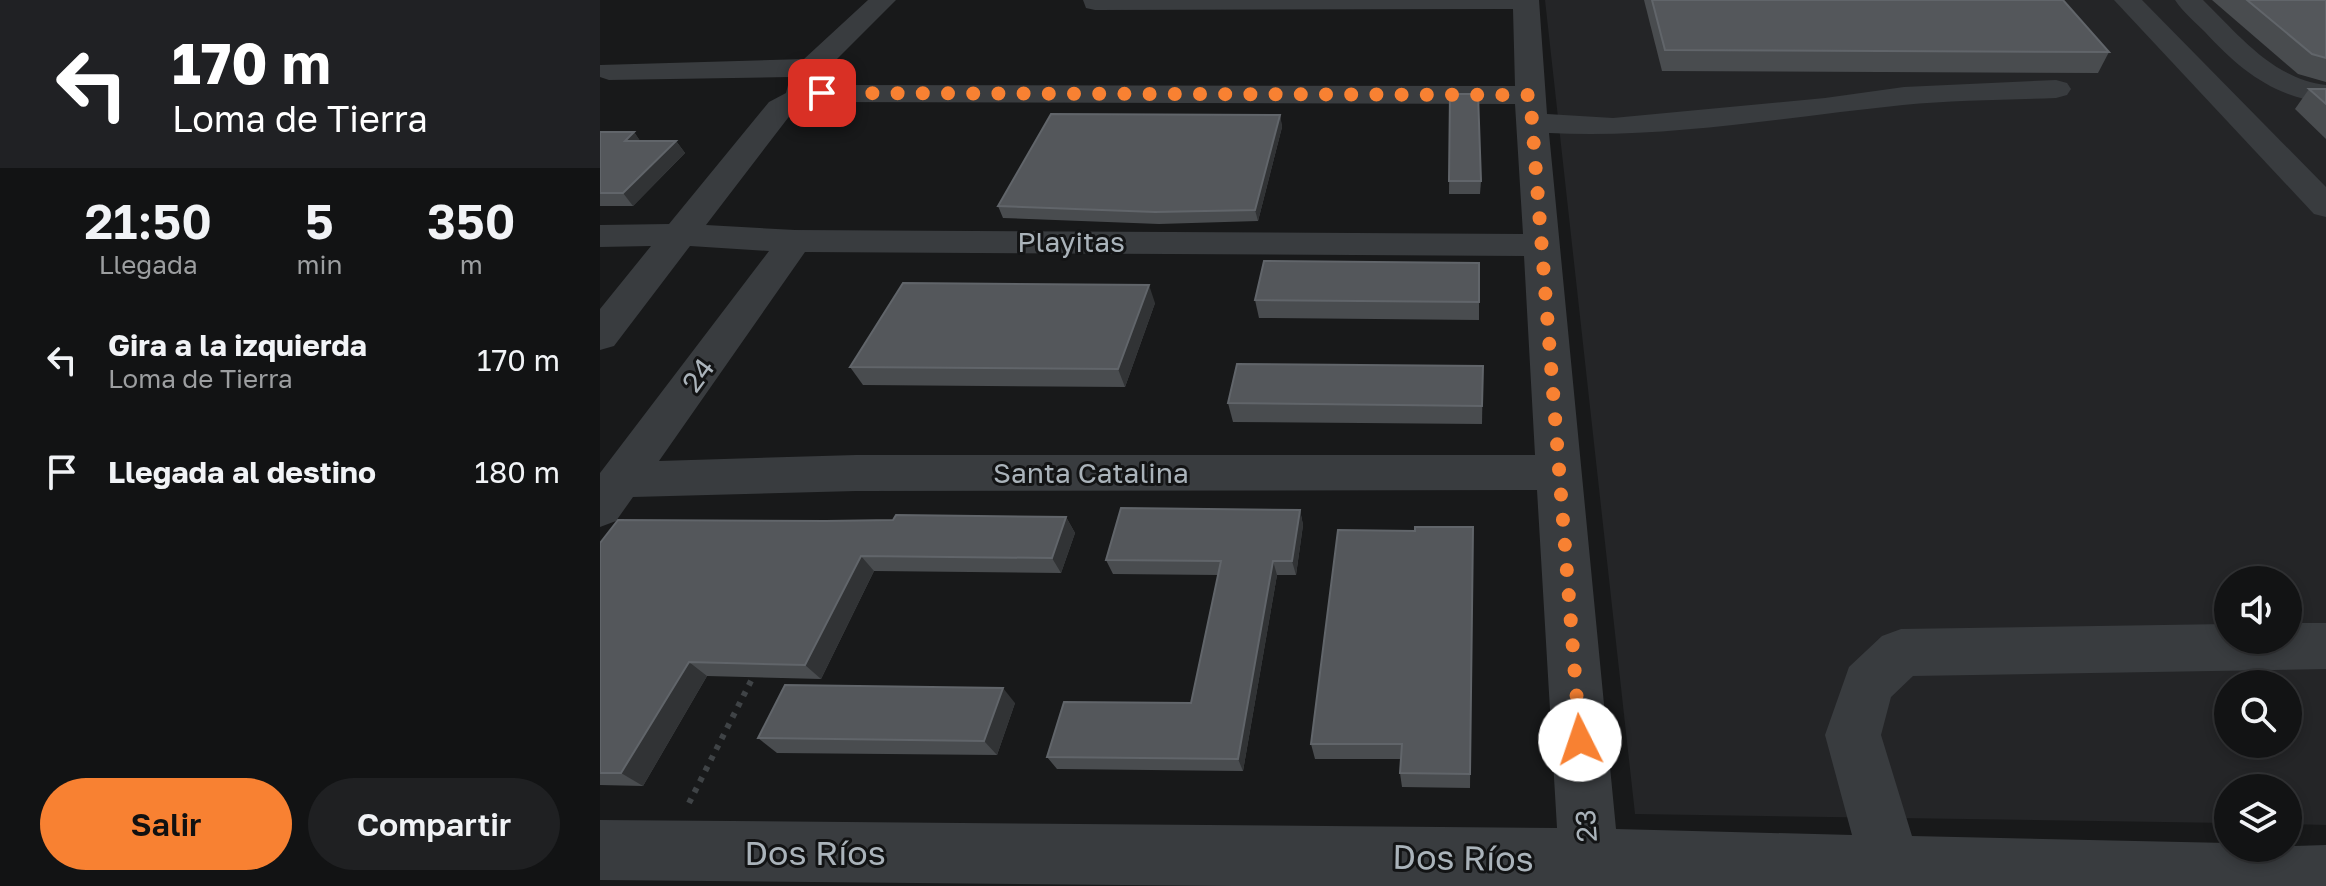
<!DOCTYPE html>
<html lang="es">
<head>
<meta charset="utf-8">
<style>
  :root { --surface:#121314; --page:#1f2022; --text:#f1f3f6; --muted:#9c9ea0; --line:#313234; --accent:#f88132 }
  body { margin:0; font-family:"Golos Text",sans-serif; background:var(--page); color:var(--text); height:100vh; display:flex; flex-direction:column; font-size:30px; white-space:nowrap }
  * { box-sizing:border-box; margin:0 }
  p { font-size:26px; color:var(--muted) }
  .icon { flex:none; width:44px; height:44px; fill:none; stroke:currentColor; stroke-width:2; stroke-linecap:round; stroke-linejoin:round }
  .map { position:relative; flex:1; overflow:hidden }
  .details { display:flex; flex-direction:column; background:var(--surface); width:600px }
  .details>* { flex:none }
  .hud { background:#202124; color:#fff; overflow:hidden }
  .buttons { position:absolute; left:1614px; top:566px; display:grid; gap:16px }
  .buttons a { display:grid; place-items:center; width:88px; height:88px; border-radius:50%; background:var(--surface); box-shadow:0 4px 12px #0003,0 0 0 2px var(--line); font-size:40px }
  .pin { position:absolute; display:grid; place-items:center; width:68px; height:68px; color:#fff; margin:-34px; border-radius:16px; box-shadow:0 4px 12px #0006 }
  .me { position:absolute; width:88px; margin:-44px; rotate:356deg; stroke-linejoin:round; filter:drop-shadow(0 0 6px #0008) }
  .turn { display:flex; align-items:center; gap:28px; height:168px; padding:0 40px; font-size:36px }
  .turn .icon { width:104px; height:104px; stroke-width:2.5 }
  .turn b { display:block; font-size:56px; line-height:68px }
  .eta { display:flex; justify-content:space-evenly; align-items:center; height:136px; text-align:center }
  .eta b { font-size:48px; font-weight:600; line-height:56px }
  .action { display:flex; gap:16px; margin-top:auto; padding:16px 40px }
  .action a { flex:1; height:92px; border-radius:48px; background:var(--accent); color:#111; font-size:32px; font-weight:600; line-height:92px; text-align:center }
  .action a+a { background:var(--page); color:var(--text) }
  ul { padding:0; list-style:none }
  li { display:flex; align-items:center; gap:24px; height:112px; padding:0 40px }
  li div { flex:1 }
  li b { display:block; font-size:30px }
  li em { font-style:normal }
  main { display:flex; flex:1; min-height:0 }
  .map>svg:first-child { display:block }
  .built { fill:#242527; fill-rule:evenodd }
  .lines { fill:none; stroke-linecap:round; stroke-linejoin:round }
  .path { stroke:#3f4346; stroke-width:6; stroke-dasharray:5 7; stroke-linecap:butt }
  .minor { fill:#393c3f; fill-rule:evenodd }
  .wall { fill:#494c4f }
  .shaded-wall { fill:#313335 }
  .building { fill:#54575b; stroke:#61656a; stroke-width:2 }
  .route { stroke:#f88132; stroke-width:14; stroke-dasharray:0 25.2 }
  .labels { text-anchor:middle; stroke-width:6; stroke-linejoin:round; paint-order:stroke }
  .street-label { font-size:28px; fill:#aab3ba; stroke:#131415 }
  .near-street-label { font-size:34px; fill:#aab3ba; stroke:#131415 }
</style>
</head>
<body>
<main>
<section class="details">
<div class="hud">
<div class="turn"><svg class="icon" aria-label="left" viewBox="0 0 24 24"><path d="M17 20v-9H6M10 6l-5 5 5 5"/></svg><div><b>170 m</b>Loma de Tierra</div></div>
</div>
<div class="eta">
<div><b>21:50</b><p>Llegada</p></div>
<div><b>5</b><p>min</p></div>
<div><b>350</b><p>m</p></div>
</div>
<ul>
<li><svg class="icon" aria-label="left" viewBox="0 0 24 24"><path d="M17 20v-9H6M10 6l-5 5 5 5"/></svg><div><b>Gira a la izquierda</b><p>Loma de Tierra</p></div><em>170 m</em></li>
<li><svg class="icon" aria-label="arrive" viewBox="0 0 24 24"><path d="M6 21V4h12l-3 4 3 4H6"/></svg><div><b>Llegada al destino</b></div><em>180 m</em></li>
</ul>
<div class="action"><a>Salir</a><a>Compartir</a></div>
</section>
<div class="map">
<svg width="1726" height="886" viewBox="0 0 1726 886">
  <rect width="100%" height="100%" fill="#18191a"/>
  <path class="built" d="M945,0H1726V825L1688,824V788H1628V823L1035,814ZM1628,580H1688V640H1628ZM1628,684H1688V744H1628Z"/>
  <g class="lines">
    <path class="path" d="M89,803L155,673"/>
    <g class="minor">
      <path d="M268,0H296L222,74L217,85L915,86L913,9L495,10L486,8L483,0H939L947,114L1013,118L1225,98L1304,87L1456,80L1467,83L1471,89L1467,95L1456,98C1405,100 1353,100 1303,105C1185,117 1068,139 949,133L1016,829L1252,835L1225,735L1249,667L1282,636L1301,629L1628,624V640H1688V623H1726V669L1313,676L1291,697L1281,735L1312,836L1628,843V848L1726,845V886H631L0,880V820L957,828L937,490L256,491L33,497L16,521L0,527V473L169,251L90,246L14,346L0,350V309L51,246L0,247V225L69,224L169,102L186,93L190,77L9,80L0,77V65L204,59ZM222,102L915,104L923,234L195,230L106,225L191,114ZM205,252L924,256L935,455H256L59,461Z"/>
      <path d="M1514,0H1542L1726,187V217L1714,214Z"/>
      <path d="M1575,0H1603C1639,35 1673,79 1726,85V103C1674,97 1640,70 1605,32C1595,22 1583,12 1575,0Z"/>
    </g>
  </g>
  <g class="wall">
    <path d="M1044,0H1463L1509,52L1498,73L1062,71Z"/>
    <path d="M1612,0H1725L1726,1V82L1698,74Z"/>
    <path d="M1709,89H1726V139L1695,109Z"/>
    <path d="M850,94L881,181L880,194H849Z"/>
    <path d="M680,115L682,127L658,221L559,224L403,218L398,206Z"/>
    <path d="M0,132H34L40,141H76L85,153L33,206H0Z"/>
    <path d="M879,263V320L659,318L655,300Z"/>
    <path d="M555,303L525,387L263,385L250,367Z"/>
    <path d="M883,366L882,424L633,422L628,403Z"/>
    <path d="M700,510L703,525L696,575H677L643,771L457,769L447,757L591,703L618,575L513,574L506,560Z"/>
    <path d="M466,517L475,533L461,573L274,571L221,679L107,676L43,786L0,785V543Z"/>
    <path d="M873,527L870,788L802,787L800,773L801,759H715L711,744L815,531Z"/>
    <path d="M415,703L397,755L177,753L158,738Z"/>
  </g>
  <g class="shaded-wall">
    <path d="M680,115L682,127L658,221L655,210Z"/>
    <path d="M34,132L43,145L25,141Z"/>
    <path d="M76,141L85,153L33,206L23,193Z"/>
    <path d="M549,285L555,303L525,387L518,369Z"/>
    <path d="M700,510L703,525L696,575L692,561Z"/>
    <path d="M466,517L475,533L461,573L452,558Z"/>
    <path d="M261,556L274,571L221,679L205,665Z"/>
    <path d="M673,561L677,575L643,771L638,759Z"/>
    <path d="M89,662L107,676L43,786L21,773Z"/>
    <path d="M403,688L415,703L397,755L384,741Z"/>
  </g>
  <g class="building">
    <path d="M1052,0H1463L1509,52L1065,50Z"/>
    <path d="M1647,0H1725L1726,1V58L1712,54Z"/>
    <path d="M1709,89H1726V104Z"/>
    <path d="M850,94H878L881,181H849Z"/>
    <path d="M451,114L680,115L655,210L555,212L398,206Z"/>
    <path d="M0,132H34L25,141H76L23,193H0Z"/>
    <path d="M664,261L879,263V302L655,300Z"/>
    <path d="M303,283L549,285L518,369L250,367Z"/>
    <path d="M637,364L883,366L882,406L628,403Z"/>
    <path d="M521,508L700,510L692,561H673L638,759L447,757L464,702L591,703L621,561L506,560Z"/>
    <path d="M296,515L466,517L452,558L261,556L205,665L89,662L21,773H0V543L18,520L226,521L293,520Z"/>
    <path d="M815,527H873L870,774L800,773L802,744H711L738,530L815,531Z"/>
    <path d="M185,685L403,688L384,741L158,738Z"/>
  </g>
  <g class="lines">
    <path class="route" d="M222,93L930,95L980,740"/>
  </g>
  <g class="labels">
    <g class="street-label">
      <text x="471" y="252">Playitas</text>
      <text transform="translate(98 375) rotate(-54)" y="10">24</text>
      <text x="491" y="483">Santa Catalina</text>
      <text transform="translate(986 826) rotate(-94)" y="10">23</text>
    </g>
    <g class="near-street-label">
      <text x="215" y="865">Dos Ríos</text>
      <text transform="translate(863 858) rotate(1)" y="12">Dos Ríos</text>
    </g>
  </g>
</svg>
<div class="buttons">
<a><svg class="icon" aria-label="sound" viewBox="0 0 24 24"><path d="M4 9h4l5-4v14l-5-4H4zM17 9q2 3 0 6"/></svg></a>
<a><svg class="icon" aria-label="search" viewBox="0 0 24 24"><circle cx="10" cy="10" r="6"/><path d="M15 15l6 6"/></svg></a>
<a><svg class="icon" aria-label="layers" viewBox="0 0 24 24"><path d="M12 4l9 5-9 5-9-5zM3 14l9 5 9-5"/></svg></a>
</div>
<div class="pin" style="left:222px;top:93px;background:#d93025"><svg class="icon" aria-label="arrive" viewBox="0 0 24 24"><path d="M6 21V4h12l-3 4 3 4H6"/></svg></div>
<svg class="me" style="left:980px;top:740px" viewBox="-20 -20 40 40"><circle r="19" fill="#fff"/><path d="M0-13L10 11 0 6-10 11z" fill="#f88132"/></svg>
</div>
</main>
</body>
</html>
